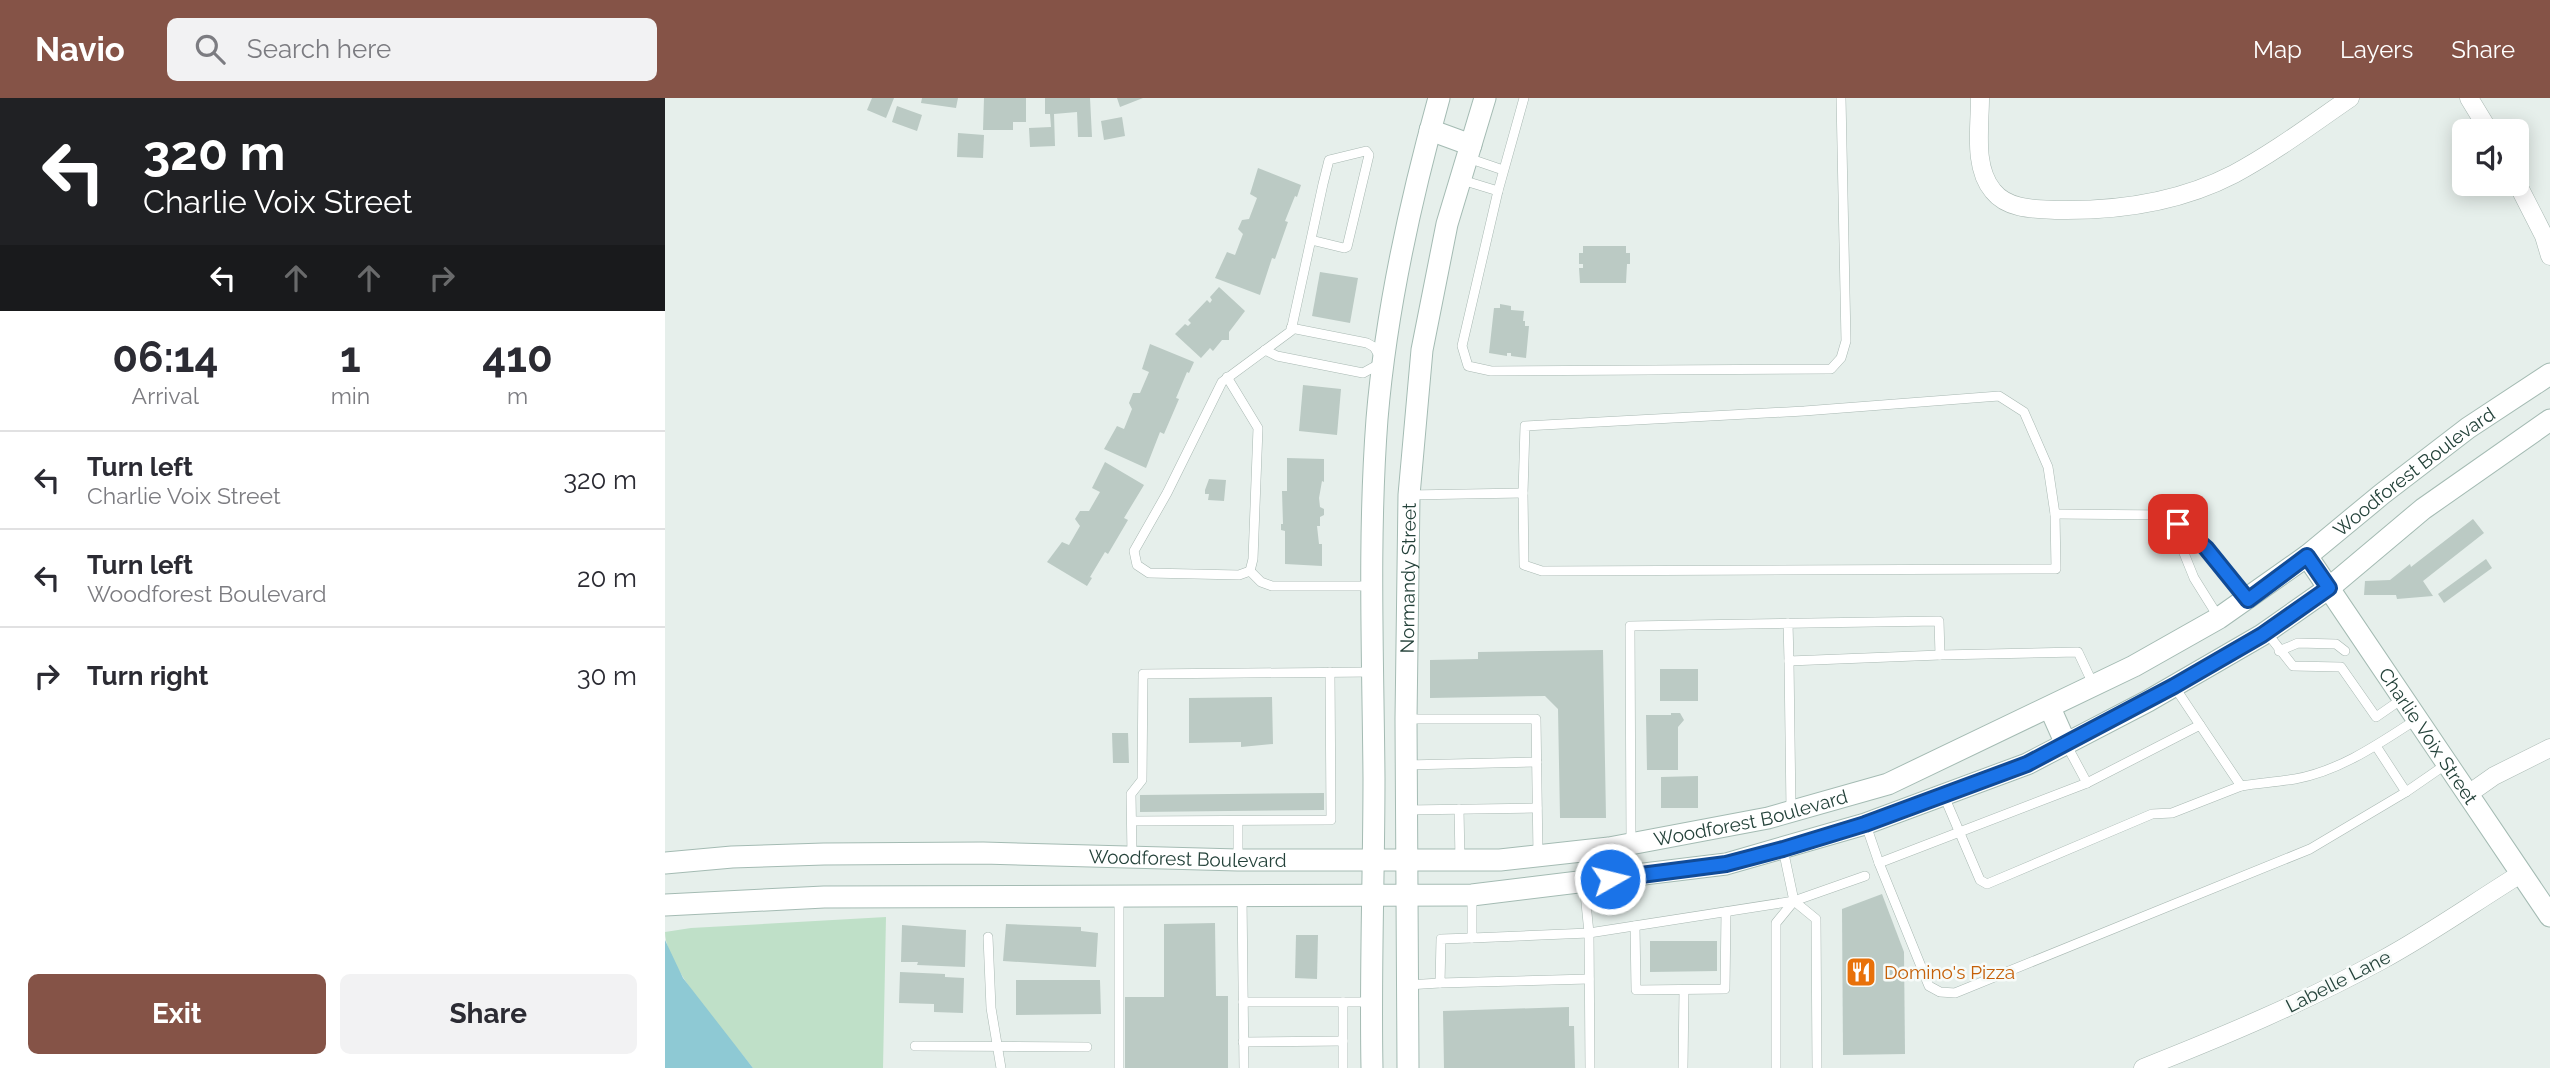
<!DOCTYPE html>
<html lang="en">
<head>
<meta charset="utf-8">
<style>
  :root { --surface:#fff; --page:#f2f2f3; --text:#2b2b33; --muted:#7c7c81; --line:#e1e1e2; --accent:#855347 }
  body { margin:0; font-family:Raleway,sans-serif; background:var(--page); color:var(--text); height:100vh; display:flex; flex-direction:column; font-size:26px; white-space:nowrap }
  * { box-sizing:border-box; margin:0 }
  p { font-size:23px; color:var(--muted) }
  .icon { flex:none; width:38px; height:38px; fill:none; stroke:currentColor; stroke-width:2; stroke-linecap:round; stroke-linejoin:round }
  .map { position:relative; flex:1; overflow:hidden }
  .side { display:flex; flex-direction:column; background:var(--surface); width:665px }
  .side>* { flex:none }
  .hud { background:#202124; color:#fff; overflow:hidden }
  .tools { position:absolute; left:1787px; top:21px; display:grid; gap:14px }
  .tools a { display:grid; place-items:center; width:77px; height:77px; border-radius:10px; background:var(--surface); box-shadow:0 4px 18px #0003; font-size:35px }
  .pin { position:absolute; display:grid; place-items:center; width:60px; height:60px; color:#fff; margin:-30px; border-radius:14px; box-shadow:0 4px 10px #0006 }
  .me { position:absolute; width:77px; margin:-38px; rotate:82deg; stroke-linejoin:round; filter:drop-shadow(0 0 5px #0008) }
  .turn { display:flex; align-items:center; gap:24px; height:147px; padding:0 28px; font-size:32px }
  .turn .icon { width:91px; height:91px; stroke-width:2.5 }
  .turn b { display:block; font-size:49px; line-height:60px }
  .lanes { display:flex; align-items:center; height:66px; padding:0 28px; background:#0003; justify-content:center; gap:35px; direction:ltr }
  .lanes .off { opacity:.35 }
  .eta { display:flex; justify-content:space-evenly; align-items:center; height:119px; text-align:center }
  .eta b { font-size:42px; font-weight:700; line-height:49px }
  .primary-button { display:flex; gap:14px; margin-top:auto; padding:14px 28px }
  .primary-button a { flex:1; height:80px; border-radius:10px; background:var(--accent); color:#fff; font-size:28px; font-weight:700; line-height:80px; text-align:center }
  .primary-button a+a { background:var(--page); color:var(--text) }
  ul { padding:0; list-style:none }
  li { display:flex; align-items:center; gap:21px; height:98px; padding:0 28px; border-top:2px solid var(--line) }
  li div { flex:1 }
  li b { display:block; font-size:26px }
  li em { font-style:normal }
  header { display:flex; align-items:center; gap:42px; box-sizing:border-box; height:98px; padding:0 35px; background:var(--accent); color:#fff }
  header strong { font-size:33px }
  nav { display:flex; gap:38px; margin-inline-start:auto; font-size:24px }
  .search { width:490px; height:63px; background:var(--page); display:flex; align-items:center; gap:18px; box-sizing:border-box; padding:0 24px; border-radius:10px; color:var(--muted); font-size:26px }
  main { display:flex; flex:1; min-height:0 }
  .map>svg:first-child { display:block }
  .green { fill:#bfe0c8 }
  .water { fill:#8ec9d4 }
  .building { fill:#bbcac4 }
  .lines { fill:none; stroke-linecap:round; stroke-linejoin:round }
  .lane-casing { stroke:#a8b8b2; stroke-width:10 }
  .street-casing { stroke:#a8b8b2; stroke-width:19 }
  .secondary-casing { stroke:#a4bbb3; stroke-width:23 }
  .lane { stroke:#fff; stroke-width:9 }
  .street { stroke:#fff; stroke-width:18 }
  .secondary { stroke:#fff; stroke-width:21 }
  .route-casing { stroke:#114b97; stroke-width:18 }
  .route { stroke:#1a73e8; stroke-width:12 }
  .labels { text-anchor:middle; stroke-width:5; stroke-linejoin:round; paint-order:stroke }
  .street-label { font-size:19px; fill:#24423a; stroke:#f7fbf9 }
  .food-label { font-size:19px; fill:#c56008; stroke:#f7fbf9; text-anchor:start }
</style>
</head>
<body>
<header>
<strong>Navio</strong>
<div class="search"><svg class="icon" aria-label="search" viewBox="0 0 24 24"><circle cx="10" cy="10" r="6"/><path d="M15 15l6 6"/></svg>Search here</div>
<nav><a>Map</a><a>Layers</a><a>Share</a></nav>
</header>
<main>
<section class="side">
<div class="hud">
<div class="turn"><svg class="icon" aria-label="left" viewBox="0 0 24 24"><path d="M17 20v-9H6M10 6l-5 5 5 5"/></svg><div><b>320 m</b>Charlie Voix Street</div></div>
<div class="lanes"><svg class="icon" aria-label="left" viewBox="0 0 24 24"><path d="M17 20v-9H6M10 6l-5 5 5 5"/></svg><svg class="icon off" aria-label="ahead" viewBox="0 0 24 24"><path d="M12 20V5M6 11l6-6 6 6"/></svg><svg class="icon off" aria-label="ahead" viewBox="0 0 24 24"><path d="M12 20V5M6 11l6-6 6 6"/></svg><svg class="icon off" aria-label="right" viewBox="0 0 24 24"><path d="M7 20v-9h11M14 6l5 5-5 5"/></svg></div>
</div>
<div class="eta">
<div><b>06:14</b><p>Arrival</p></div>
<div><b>1</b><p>min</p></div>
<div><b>410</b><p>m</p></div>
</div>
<ul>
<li><svg class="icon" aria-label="left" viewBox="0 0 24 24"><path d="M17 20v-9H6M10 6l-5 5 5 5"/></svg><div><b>Turn left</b><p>Charlie Voix Street</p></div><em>320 m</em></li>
<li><svg class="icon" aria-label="left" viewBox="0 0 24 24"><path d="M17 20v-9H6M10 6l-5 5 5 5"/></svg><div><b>Turn left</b><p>Woodforest Boulevard</p></div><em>20 m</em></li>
<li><svg class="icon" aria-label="right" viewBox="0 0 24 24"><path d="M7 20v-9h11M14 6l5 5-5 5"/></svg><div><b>Turn right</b></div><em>30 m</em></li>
</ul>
<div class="primary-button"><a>Exit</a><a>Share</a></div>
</section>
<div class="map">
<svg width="1885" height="970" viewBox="0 0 1885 970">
  <rect width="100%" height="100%" fill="#e6efeb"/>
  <path class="green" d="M221,819L218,970H88C65,940 0,870 0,834L26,830Z"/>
  <path class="water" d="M0,842L18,880L88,970H0Z"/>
  <g class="building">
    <path d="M207,0H229L221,20L202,12Z"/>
    <path d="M257,0H293L291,10L256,5Z"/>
    <path d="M319,0H361V24H348V32H318Z"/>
    <path d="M380,0H425L427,39H413L412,14L389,16L390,48L365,49L364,30L386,29L385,16H380Z"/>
    <path d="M452,0H478L455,9Z"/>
    <path d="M232,8L257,17L252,33L227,24Z"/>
    <path d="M457,19L460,38L439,42L436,23Z"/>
    <path d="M293,35L319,37L318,60L292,59Z"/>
    <path d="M593,70L636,87L632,99L630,98L620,123L623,124L610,161L607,160L595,197L550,180L562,154L570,157L578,136L573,131L577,122L584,121L592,100L585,96Z"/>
    <path d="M918,148H961V155H965V166H962L961,185H915L914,170H918V166H914V155H918Z"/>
    <path d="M655,174L693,180L685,225L647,218Z"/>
    <path d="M554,189L580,213L564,234V242H557L548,253L545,250L536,260L510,236L520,226L523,228L526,225L523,222L542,202L545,205L547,202L545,199Z"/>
    <path d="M835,206L846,208V212L859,213L858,223H860V228H864L861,260L846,258V255H842V258L824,255L829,210H835Z"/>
    <path d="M485,246L529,264L524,275L522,274L511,300L514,301L499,336L495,334L481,370L439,351L452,328L459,331L467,311L464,305L468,295H475L484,274L477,271Z"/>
    <path d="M638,287L676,291L672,337L634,333Z"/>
    <path d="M622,360L659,361V384L657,383L654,400L655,409L659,411V417L655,419V428H652L654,446H657V468L620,466V433L616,432V426H618L617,393H622Z"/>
    <path d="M440,364L479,387L459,420L463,422L443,456L440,454L425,479L427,480L422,488L382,464L397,444L404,447L415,428L410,421L415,413H424L435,394L427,390Z"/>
    <path d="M544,381L561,382L559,403L543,402L544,396H540V392Z"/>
    <path d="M1808,421L1819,435L1758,483L1768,498L1732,501L1731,497H1699L1700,483L1725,482L1745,466L1746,469Z"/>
    <path d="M1821,461L1827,470L1779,505L1773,496Z"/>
    <path d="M938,552L941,720H895L893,611L880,598L765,600V562L813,561V554Z"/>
    <rect x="995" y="571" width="38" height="32"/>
    <path d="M607,599L608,646L576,649V644L524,645V600Z"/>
    <path d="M1006,615H1015L1019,622L1013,629V672H982L981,617H1006Z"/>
    <path d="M447,635H463L464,665H448Z"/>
    <path d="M1033,678V710H996V679Z"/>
    <path d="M659,695V712L475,714V697Z"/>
    <path d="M1217,796L1239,854L1240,956L1178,957L1177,811Z"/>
    <path d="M550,825L551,898H563V970H460V899H499V826Z"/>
    <path d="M341,826L416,829V833L433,835L431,869L338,863Z"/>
    <path d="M237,827L301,832L300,869L252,867L253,864H236Z"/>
    <path d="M631,837H653L652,881L630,880Z"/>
    <path d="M985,843H1052V873L985,874Z"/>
    <path d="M235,874L280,876V879L299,880L298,915L269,914V906L234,905Z"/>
    <path d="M351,882H435L436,916L351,917Z"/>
    <path d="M904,909V928H909L910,970H779L778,913Z"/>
  </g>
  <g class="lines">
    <g class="lane-casing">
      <g id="lane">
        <path d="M859,0L833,93L797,248L803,268L826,273L1166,271L1176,260L1181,243L1176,0"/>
        <path d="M803,60L838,72"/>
        <path d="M797,82L833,93"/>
        <path d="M600,252L612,258L698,275L718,264L709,249L702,245L626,230"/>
        <path d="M562,279L593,330L588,461L585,473"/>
        <path d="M1334,298L1359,314L1383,369L1390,416L1391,471L877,473L859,467L858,395L860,328L1139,313Z"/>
        <path d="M744,397L858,395"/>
        <path d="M1390,416L1504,417L1540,450L1582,501"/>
        <path d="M1504,418L1529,480L1554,520"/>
        <path d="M585,473L574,477L484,475L472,467L469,453L502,395L557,284L626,233L658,86L664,62L701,53L704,57L682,149L679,150L646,142"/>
        <path d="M585,473L596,484L607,488H707"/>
        <path d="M1602,535L1628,568L1676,569L1711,619L1737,601"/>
        <path d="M1614,553L1633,545L1671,546L1680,553"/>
        <path d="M1275,557L1413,554L1428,586"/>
        <path d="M1124,563L1126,712"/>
        <path d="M1509,588L1535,627"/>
        <path d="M741,621H871L873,758"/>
        <path d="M1401,646L1422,685"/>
        <path d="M1711,648L1741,694L1783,665"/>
        <path d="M741,667L872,664"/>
        <path d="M1279,698L1315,782L1322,786L1487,716L1507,715L1576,688"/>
        <path d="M794,711L795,762"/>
        <path d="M742,712L872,710"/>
        <path d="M467,723L666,722L665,574"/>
        <path d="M573,723V762"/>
        <path d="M1201,727L1214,765L1422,685L1535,627L1576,688C1594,685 1612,684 1630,681C1675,673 1715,645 1752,621"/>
        <path d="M966,745L965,528L1274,523L1275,557L1124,563L1123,525"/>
        <path d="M467,757L466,696L477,682L478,576L707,574"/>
        <path d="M1214,765L1264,888L1275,894L1290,895L1645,751L1741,694"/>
        <path d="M919,785L924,835L925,970"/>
        <path d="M807,797V840L924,835L1129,803L1200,778"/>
        <path d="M577,799L579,970"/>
        <path d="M1129,803L1151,821L1152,970"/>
        <path d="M970,828L971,892L1060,891L1061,814"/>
        <path d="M323,839L326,910L336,970"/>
        <path d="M807,840L776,841L775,885L924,881"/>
        <path d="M742,887L775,885"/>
        <path d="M578,904H706"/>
        <path d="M578,944L678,943"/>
        <path d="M250,948L422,949"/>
        <path d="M454,970V799"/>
        <path d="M678,970V904"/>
        <path d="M1018,970L1019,892"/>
        <path d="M1111,970V825L1129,803L1118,751"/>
      </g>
    </g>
    <g class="street-casing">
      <g id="street">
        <path d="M1315,0C1315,30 1308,69 1328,93C1343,112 1371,111 1393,112C1453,113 1515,104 1569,76C1610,54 1647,26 1685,0"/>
        <path d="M1804,0L1824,33"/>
        <path d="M1852,85L1879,138L1885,158"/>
        <path d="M1802,697L1829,678L1885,650"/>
        <path d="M1478,970C1559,938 1640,904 1717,862C1765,836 1810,804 1857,775"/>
      </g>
    </g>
    <g class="secondary-casing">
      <g id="secondary">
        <path d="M765,32L806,47"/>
        <path id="s1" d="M1642,458L1885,818"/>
        <path d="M1385,610L1401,646"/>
        <path id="s2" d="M0,765L67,759L159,756L318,755L573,762H835L944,750L1103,720L1223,686L1469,568L1554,520L1642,458L1717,396L1803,330L1885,276"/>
        <path d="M0,807L159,799L807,797L1061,766L1200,726L1362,666L1483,603L1597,537L1664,490L1758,411L1885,322"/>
        <path d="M707,970C705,873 709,776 709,680C708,560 703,440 712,321C721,213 745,104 774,0"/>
        <path id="s3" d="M743,970L741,621L744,397L757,252L782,126L820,0"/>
      </g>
    </g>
    <use href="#lane" class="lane"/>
    <use href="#street" class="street"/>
    <use href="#secondary" class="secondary"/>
  </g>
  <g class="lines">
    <g class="route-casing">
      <path id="route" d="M945,781L1061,766L1118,751L1200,726L1362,666L1509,588L1597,537L1664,490L1642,458L1583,502L1541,450L1513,426"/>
    </g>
    <use href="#route" class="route"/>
  </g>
  <defs>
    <g id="restaurant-square" transform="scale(1.575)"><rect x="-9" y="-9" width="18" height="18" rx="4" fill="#e8710a" stroke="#f7fbf9"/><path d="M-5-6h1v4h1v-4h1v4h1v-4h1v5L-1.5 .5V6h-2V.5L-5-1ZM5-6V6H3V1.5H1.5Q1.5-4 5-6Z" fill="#fff"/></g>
  </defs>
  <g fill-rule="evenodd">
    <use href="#restaurant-square" x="1196" y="874"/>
  </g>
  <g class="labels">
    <g class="street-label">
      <text dy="7" stroke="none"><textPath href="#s2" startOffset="1846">Woodforest Boulevard</textPath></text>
      <text dy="7" stroke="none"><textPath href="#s3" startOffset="490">Normandy Street</textPath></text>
      <text dy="7" stroke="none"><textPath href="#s1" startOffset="217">Charlie Voix Street</textPath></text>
      <text dy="7" stroke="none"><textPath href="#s2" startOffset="1090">Woodforest Boulevard</textPath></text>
      <text dy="7" stroke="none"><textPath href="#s2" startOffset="523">Woodforest Boulevard</textPath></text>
      <text transform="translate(1673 883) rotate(-27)" y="7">Labelle Lane</text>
    </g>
    <g class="food-label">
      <text x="1219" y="881">Domino's Pizza</text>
    </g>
  </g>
</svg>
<div class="tools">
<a><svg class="icon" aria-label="sound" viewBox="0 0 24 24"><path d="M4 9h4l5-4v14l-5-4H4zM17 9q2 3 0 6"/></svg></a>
</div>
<div class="pin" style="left:1513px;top:426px;background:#d93025"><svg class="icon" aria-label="arrive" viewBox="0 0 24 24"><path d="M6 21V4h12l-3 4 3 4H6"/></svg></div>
<svg class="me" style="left:945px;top:781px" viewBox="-20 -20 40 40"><circle r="17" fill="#1a73e8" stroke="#fff" stroke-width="3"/><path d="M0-11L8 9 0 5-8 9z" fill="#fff"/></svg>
</div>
</main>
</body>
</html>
